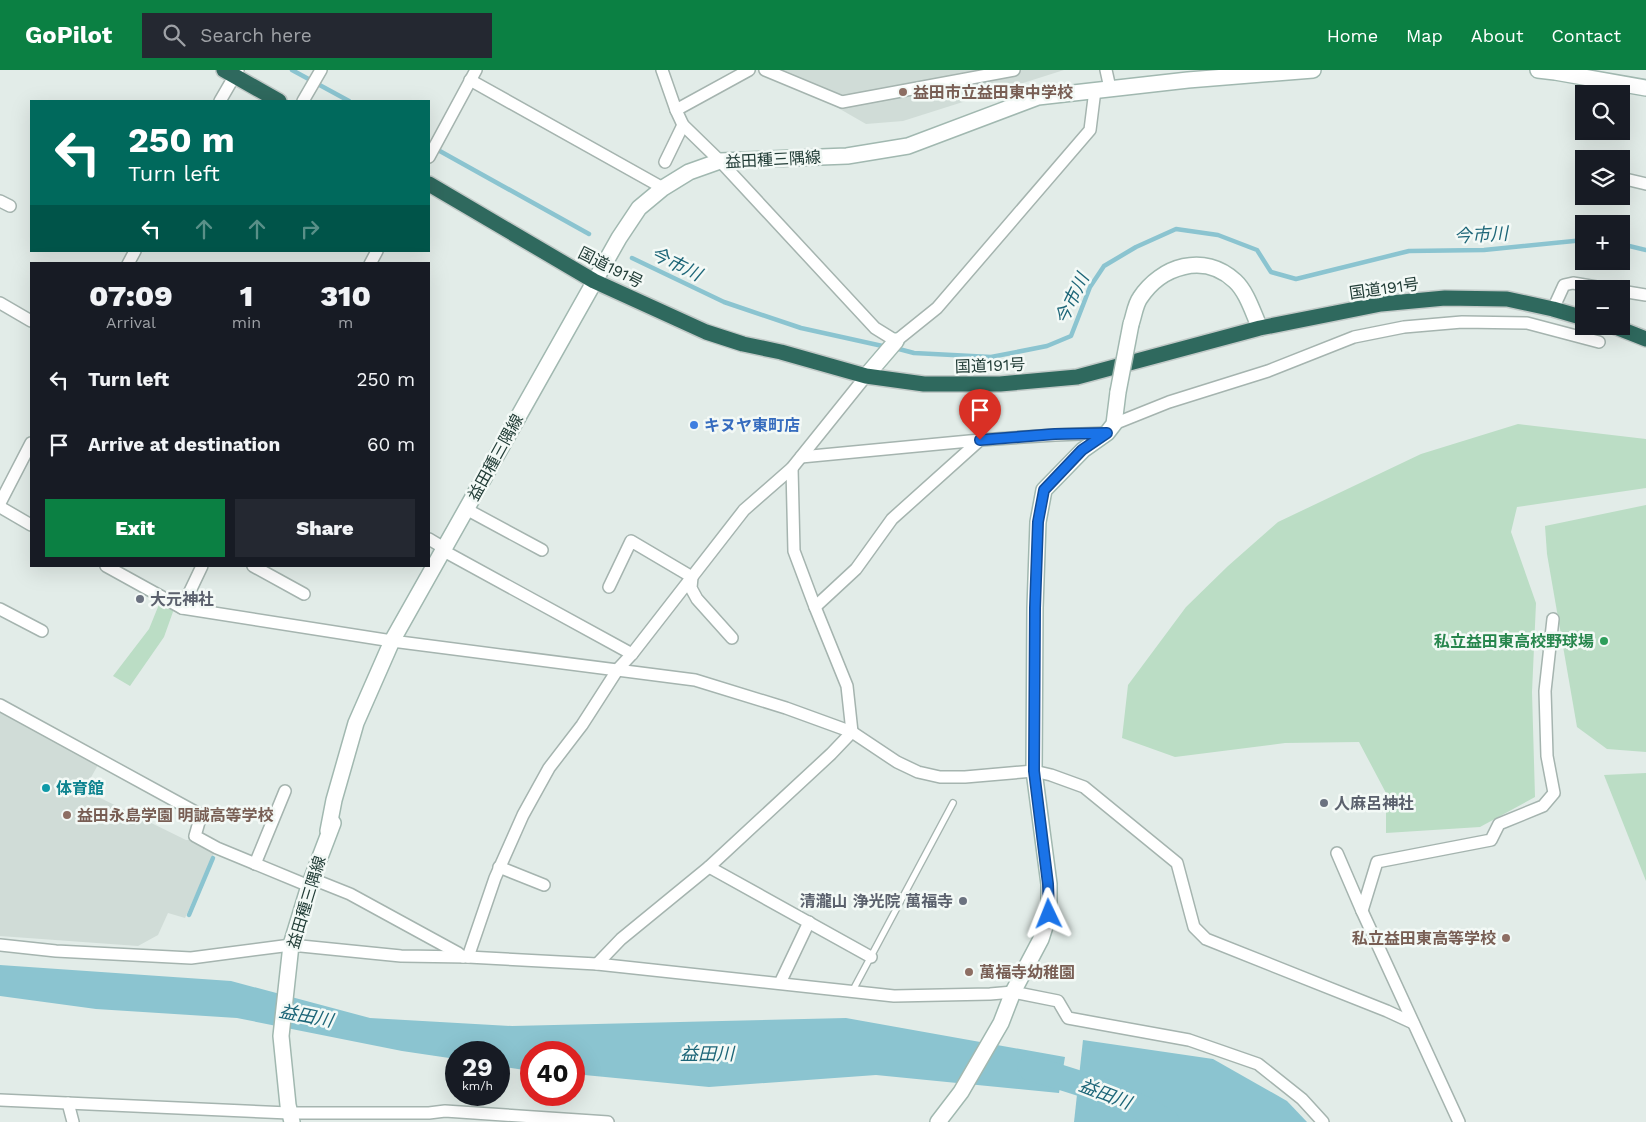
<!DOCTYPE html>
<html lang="en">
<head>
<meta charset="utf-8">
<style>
  :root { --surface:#171b24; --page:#242831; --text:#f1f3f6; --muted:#9ea1a6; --accent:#0b8043 }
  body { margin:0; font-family:"Work Sans","Noto Sans JP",sans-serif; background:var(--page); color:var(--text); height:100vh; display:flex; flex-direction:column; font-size:19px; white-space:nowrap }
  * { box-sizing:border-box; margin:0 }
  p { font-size:16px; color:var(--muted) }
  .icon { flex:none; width:28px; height:28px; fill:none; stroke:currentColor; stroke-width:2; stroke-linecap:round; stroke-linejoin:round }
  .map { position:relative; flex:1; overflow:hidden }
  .sheet { position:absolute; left:30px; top:192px; width:400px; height:305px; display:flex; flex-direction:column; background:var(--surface); border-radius:0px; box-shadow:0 5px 20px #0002 }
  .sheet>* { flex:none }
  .hud { position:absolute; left:30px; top:30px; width:400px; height:152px; border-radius:0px; box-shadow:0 5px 20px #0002; background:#00695c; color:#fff; overflow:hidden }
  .tools { position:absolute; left:1575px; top:15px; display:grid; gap:10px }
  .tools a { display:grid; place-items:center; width:55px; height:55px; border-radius:0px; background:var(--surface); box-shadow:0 5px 20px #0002; font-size:25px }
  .speed { position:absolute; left:445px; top:971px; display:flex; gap:10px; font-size:25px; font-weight:700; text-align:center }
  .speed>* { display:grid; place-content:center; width:65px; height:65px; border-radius:50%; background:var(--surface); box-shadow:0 5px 20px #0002; line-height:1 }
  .speed small { font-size:12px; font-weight:400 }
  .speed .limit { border:8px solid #d22; background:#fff; color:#111 }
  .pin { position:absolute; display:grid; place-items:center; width:42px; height:42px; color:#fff; margin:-51px -21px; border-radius:50% 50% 50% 0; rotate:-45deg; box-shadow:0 0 5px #0007 }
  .pin .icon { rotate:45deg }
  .me { position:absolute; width:55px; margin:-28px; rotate:358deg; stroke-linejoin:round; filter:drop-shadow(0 0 4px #0008) }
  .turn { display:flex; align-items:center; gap:18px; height:105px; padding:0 15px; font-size:22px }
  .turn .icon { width:65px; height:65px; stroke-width:2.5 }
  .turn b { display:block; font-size:35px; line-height:42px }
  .lanes { display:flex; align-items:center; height:48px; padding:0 15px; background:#0003; justify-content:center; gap:25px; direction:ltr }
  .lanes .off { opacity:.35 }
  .eta { display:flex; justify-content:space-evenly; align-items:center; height:85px; text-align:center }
  .eta b { font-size:30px; font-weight:800; line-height:35px }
  .button { display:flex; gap:10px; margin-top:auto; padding:10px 15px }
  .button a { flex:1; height:58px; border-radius:0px; background:var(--accent); color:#fff; font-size:20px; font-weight:800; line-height:58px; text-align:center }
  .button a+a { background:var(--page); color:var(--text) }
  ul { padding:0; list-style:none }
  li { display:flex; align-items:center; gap:15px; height:65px; padding:0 15px }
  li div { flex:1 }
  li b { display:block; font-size:19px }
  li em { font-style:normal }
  header { display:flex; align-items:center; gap:30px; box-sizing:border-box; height:70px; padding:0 25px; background:var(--accent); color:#fff }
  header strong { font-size:24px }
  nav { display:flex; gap:28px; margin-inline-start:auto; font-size:18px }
  .search { width:350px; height:45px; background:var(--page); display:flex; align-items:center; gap:12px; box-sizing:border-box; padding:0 18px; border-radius:0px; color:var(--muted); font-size:19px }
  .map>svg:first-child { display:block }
  .built { fill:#d0dcd7 }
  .green { fill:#bbddc5 }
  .water { fill:#8bc4d0 }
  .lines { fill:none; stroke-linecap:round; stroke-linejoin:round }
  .stream { stroke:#8bc4d0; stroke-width:4.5 }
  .river { stroke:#8bc4d0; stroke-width:25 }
  .lane-casing { stroke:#a5b4af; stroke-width:8 }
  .street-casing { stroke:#a5b4af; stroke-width:14 }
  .secondary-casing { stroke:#a1b8b0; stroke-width:18 }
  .highway-casing { stroke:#c1c9c7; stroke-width:18 }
  .lane { stroke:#fff; stroke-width:5.5 }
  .street { stroke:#fff; stroke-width:11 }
  .secondary { stroke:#fff; stroke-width:15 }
  .highway { stroke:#2f695e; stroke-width:15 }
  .secondary-bridge-casing { stroke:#a1b8b0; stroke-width:18; stroke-linecap:butt }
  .secondary-bridge { stroke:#fff; stroke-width:15 }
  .route-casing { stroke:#114b97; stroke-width:12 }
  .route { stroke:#1a73e8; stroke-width:9 }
  .education-dot { fill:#8d6e63; stroke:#f3f9f6; stroke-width:2 }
  .shop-dot { fill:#3f7fe0; stroke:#f3f9f6; stroke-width:2 }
  .worship-dot { fill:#6b7280; stroke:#f3f9f6; stroke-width:2 }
  .leisure-dot { fill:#2e9e5b; stroke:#f3f9f6; stroke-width:2 }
  .culture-dot { fill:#0f9aa8; stroke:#f3f9f6; stroke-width:2 }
  .labels { text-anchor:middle; stroke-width:5; stroke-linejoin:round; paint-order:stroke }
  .education-label { font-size:16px; font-weight:bold; fill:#785e54; stroke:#f3f9f6; text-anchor:start }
  .street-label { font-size:16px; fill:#223d37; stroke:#f3f9f6 }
  .shop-label { font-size:16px; font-weight:bold; fill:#366cbe; stroke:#f3f9f6; text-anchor:start }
  .worship-label { font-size:16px; font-weight:bold; fill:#5b616d; stroke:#f3f9f6; text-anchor:start }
  .leisure-label { font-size:16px; font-weight:bold; fill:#27864d; stroke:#f3f9f6; text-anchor:end }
  .culture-label { font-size:16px; font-weight:bold; fill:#0d838f; stroke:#f3f9f6; text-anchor:start }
  .water-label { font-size:18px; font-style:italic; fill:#1d6678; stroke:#f3f9f6 }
</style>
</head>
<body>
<header>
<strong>GoPilot</strong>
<div class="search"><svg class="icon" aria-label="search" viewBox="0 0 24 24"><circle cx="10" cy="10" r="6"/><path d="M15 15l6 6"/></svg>Search here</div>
<nav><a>Home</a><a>Map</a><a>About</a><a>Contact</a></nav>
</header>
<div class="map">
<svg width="1646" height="1052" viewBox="0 0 1646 1052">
  <rect width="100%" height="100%" fill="#e2ece8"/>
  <g class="built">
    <path d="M772,0H1064L903,51L866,54Z"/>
    <path d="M0,641L99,693L84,720L186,770H192L215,781L185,848L168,843L158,865L138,876L0,866Z"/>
  </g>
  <g class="green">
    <path d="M1518,354L1646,369V418L1517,437L1511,462L1536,533L1532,622L1535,727L1480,757L1386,763V723L1359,672L1285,673L1175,687L1122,668L1128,615L1186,537L1228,496L1278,452L1421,384Z"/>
    <path d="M1646,435V682L1607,679L1577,657L1547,484L1545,456Z"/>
    <path d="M160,532L174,539L164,567L130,616L113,606L149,559Z"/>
    <path d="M1646,703V811L1604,705Z"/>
  </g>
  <g class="water">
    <path d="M0,895L231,911L370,948L512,956L846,948L1065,987L1059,1023L876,1005L709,1017L574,1004V982H531V1001L499,996V982H456V989L402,981L237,948L96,939L0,926Z"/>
    <path d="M1083,970L1213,989L1287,1031L1307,1052H1074Z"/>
  </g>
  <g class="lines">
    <g class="stream">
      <path d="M292,0L349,31"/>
      <path d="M429,75L589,164"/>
      <path d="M1621,174L1646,180"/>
      <path d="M632,188L724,232L801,258L887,277"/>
      <path d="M895,278L914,283L991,287L1047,276L1071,266L1090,217L1104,196L1136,177L1176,159L1218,165L1257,180L1271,202L1296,209L1409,181L1484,180L1584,170"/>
      <path d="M189,845L213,788"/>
    </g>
    <path class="river" d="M1030,998C1076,1012 1127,1026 1167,1052"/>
    <g class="lane-casing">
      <path id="lane" d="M853,920L953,733"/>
    </g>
    <g class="street-casing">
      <g id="street">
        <path d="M662,0L676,40L683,55L720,91L875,258L896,271L937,238L1090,60L1095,20"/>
        <path d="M765,0L842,32L1014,0"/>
        <path d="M1106,0L1110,18"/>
        <path d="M470,10L663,118"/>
        <path d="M220,31L238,0"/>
        <path d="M303,31L321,0"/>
        <path d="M676,40L749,0"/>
        <path d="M429,87L476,0"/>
        <path d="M665,92L683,55"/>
        <path d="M1621,108L1646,114"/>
        <path d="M0,131L10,136"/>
        <path d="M128,194L135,181"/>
        <path d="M370,194L377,181"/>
        <path d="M1621,221L1646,225"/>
        <path d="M0,233L31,251"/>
        <path d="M1553,239L1564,215L1573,213L1608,219"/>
        <path d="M1114,354L1169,332L1268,301L1354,267L1404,257L1462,252L1527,253L1599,272"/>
        <path d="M801,387L980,370"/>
        <path d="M792,398L794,481L815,537L847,616L852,662"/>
        <path d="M0,433L31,373"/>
        <path d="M0,437L31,455"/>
        <path d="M466,439L542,480"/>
        <path d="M429,469L439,475L442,480L632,584"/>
        <path d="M106,496L182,538L392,571L695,610L786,638L852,662L897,692L918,702L940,707H965L1034,701L1051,705L1084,717L1177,793L1194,857L1206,869L1387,941L1413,953"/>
        <path d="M253,496L304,524"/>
        <path d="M609,517L631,471L692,507L691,518L697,529L732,568"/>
        <path d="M815,537L856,499L892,449L980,370L1055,365L1107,363"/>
        <path d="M182,538L202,496"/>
        <path d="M0,539L42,561"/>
        <path d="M0,635L201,745L195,766L217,778L309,816L320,812L350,824L458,883L463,887"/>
        <path d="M1337,783L1362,841L1459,1052"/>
        <path d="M255,794L285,721"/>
        <path d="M499,797L544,815"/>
        <path d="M709,797L871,887"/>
        <path d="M1362,841L1377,792L1491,770L1499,754L1543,736L1554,723L1547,686L1545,621L1553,549"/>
        <path d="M0,875L56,881L191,888L291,875L401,886L468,887L597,894L894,926L990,924L1013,922L1058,931L1068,948L1189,970L1258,994L1302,1029L1323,1052"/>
        <path d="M468,887L495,808L523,745L549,698L582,655L618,599L632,584L744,440L792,398L866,306"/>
        <path d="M597,894L621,869L709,797L831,684L852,662"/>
        <path d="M780,913L809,852"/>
        <path d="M0,1030L289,1043H429L445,1041L608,1052"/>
        <path d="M68,1033L73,1052"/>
      </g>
    </g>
    <g class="secondary-casing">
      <g id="secondary">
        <path d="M1538,0L1555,2L1646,18"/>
        <path d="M1131,254C1134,246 1135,235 1140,228C1161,196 1204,182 1235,211C1247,222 1253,243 1260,258"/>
        <path d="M866,306L896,271"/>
        <path d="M328,761L334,730L356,653L392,571L619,168L639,138L663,118L689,102L720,91L847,86L908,76L1038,27L1188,10L1313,0"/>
        <path d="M292,1052L288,1035L281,966L291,875L309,816L333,753"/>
        <path d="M938,1052L961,1022L1001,953L1013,922L1041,869L1049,844V814L1034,701L1035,538L1038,452L1044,420L1083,380L1107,363L1114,354L1118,322"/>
      </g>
    </g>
    <g class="highway-casing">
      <g id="highway">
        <path d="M224,0L279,31"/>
        <path d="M429,114L594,211L706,262L743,274L781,282L866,306L924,314H1000L1077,307L1260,258L1381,234L1445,228L1507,229L1553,239L1584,248"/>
        <path d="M1613,256L1646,269"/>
      </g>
    </g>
    <use href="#lane" class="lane"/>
    <use href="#street" class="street"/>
    <use href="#secondary" class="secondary"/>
    <use href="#highway" class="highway"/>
    <g class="secondary-bridge-casing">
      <path id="secondary-bridge" d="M1118,322L1131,254"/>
    </g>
    <use href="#secondary-bridge" class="secondary-bridge"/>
  </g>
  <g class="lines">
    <g class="route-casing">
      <path id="route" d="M980,370L1055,364L1107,363L1082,380L1044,420L1038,452L1035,538L1034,701L1048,814L1049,844"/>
    </g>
    <use href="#route" class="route"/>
  </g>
  <g class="education-dot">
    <circle cx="903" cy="22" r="5"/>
    <circle cx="67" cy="745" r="5"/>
    <circle cx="1506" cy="868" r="5"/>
    <circle cx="969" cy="902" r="5"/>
  </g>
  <circle class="shop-dot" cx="694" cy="355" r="5"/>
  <g class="worship-dot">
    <circle cx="140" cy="529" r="5"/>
    <circle cx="1324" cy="733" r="5"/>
    <circle cx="963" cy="831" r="5"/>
  </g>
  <circle class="leisure-dot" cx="1604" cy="571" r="5"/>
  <circle class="culture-dot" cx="46" cy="718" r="5"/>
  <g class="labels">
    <g class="education-label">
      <text x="913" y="28">益田市立益田東中学校</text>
      <text x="77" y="751">益田永島学園 明誠高等学校</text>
      <text x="1496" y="874" text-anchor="end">私立益田東高等学校</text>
      <text x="979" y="908">萬福寺幼稚園</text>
    </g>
    <g class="street-label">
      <text transform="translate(773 89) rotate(-3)" y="6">益田種三隅線</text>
      <text transform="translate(611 197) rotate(27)" y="6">国道191号</text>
      <text transform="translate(1384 218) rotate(-8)" y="6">国道191号</text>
      <text transform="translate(990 295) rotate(-2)" y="6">国道191号</text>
      <text transform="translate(495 387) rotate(-61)" y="6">益田種三隅線</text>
      <text transform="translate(306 832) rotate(-73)" y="6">益田種三隅線</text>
    </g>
    <g class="shop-label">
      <text x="704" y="361">キヌヤ東町店</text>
    </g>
    <g class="worship-label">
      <text x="150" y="535">大元神社</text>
      <text x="1334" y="739">人麻呂神社</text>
      <text x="953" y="837" text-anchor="end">清瀧山 浄光院 萬福寺</text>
    </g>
    <g class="leisure-label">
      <text x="1594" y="577">私立益田東高校野球場</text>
    </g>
    <g class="culture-label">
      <text x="56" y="724">体育館</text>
    </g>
    <g class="water-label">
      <text transform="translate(1481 165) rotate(-3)" y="6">今市川</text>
      <text transform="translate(676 194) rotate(26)" y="6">今市川</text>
      <text transform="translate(1072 229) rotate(-64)" y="6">今市川</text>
      <text transform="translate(306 946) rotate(11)" y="6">益田川</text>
      <text x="707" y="990">益田川</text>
      <text transform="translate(1105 1024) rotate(21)" y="6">益田川</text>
    </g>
  </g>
</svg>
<div class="tools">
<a><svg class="icon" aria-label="search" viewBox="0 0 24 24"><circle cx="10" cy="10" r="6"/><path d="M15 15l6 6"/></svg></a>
<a><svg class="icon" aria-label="layers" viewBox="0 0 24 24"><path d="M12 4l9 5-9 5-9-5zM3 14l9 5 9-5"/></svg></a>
<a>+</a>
<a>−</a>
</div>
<div class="speed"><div>29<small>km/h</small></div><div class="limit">40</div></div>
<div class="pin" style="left:980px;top:370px;background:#d93025"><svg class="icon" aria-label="arrive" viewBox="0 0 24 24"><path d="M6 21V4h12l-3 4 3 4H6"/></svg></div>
<svg class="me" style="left:1049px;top:844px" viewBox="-20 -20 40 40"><path d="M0-17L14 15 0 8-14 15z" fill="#1a73e8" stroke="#fff" stroke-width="4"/></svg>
<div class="hud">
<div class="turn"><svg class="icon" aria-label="left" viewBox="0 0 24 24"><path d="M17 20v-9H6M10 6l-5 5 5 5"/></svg><div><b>250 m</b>Turn left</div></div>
<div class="lanes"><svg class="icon" aria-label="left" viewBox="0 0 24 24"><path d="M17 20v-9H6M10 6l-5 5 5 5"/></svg><svg class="icon off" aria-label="ahead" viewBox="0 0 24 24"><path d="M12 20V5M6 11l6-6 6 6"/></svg><svg class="icon off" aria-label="ahead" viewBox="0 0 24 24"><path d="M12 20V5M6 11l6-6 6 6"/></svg><svg class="icon off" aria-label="right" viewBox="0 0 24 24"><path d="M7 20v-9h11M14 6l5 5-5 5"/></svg></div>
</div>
<section class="sheet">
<div class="eta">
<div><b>07:09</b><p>Arrival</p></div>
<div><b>1</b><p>min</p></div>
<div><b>310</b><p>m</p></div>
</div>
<ul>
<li><svg class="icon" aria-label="left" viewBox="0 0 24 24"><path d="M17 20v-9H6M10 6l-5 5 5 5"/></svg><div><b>Turn left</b></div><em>250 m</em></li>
<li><svg class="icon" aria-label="arrive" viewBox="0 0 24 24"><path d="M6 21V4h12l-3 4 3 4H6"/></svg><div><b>Arrive at destination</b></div><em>60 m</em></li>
</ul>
<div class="button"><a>Exit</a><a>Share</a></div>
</section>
</div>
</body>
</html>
